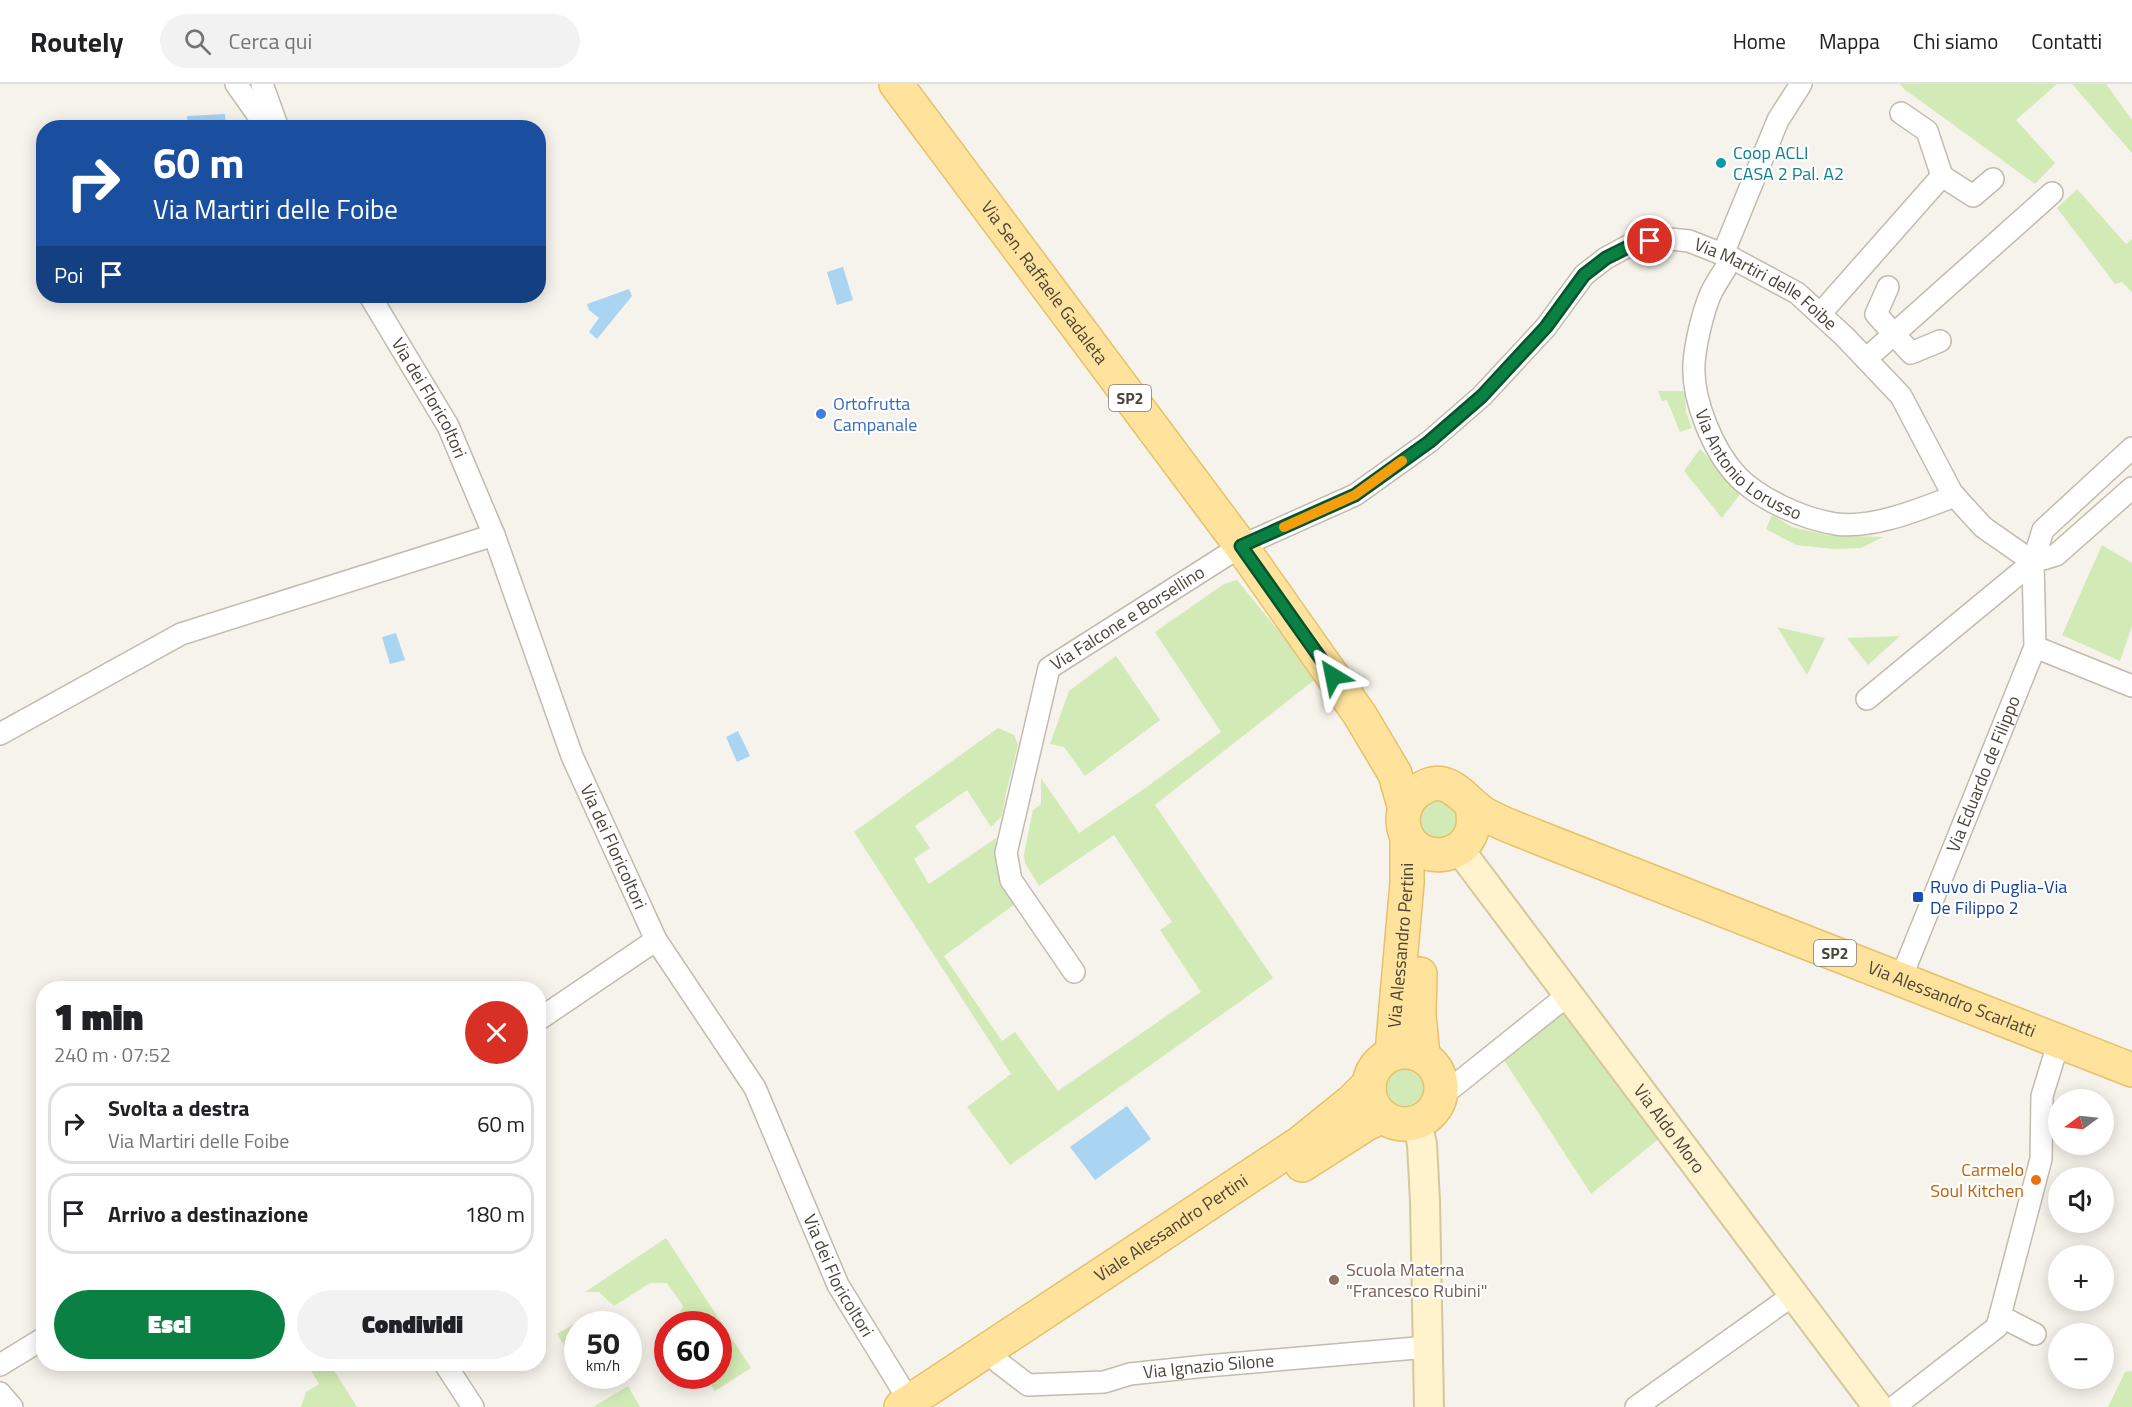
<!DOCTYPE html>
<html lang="it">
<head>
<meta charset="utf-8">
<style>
  :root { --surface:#fff; --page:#f2f2f2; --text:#202124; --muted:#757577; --line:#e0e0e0; --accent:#0b8043 }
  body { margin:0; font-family:"Titillium Web",sans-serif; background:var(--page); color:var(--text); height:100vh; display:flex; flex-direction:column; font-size:22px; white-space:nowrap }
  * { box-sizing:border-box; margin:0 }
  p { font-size:20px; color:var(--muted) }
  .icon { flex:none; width:33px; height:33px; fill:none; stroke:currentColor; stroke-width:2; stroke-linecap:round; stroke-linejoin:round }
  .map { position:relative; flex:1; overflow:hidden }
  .panel { position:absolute; left:36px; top:897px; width:510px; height:390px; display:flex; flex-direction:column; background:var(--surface); border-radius:24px; box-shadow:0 3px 15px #0003 }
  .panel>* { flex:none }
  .hud { position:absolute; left:36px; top:36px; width:510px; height:183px; border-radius:24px; box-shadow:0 3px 15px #0003; background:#1a4fa0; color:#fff; overflow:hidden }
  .needle { width:39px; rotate:255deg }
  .tools { position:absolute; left:2048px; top:1005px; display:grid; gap:12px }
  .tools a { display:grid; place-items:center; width:66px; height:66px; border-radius:50%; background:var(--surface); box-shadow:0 3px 15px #0003; font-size:30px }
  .speed { position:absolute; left:564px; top:1227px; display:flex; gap:12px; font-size:30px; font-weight:700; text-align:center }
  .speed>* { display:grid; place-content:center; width:78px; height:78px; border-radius:50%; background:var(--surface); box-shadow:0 3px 15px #0003; line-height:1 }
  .speed small { font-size:15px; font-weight:400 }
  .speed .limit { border:9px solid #d22; background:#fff; color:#111 }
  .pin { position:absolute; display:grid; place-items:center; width:51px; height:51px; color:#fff; margin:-26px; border:3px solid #fff; border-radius:50%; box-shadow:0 2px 6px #0007 }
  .me { position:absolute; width:66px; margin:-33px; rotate:325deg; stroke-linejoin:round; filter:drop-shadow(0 0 4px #0008) }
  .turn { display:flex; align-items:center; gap:21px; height:126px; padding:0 18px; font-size:27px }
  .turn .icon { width:78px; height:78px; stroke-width:2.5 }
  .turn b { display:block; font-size:42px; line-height:51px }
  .then { display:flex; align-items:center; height:57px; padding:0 18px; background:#0003; gap:12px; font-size:22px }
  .round { display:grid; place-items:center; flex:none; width:63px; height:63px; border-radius:32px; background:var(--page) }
  .summary { display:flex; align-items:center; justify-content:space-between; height:102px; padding:0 18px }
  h1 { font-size:36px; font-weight:800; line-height:45px }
  .primary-button { display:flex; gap:12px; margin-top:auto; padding:12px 18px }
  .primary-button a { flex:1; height:69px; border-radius:36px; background:var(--accent); color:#fff; font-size:24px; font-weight:800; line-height:69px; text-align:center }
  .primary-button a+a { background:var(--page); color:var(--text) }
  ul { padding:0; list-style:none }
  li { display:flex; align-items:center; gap:18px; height:81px; margin:0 12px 9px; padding:0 6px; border:3px solid var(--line); border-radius:24px }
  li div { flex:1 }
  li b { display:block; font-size:22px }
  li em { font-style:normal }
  header { display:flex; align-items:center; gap:36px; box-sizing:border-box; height:84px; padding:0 30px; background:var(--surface); border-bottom:2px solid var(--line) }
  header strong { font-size:28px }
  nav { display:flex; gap:33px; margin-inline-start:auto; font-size:21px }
  .search { width:420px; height:54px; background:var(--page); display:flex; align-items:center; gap:15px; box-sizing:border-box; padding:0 21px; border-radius:33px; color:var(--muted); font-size:22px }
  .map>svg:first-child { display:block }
  .green { fill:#d2eab5 }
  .water { fill:#a9d4f2 }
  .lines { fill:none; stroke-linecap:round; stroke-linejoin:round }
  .street-casing { stroke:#c2bbae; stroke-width:24 }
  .secondary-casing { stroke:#d6c79b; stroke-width:32 }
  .primary-casing { stroke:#e6c16a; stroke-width:36 }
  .street { stroke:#fff; stroke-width:21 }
  .secondary { stroke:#fff3cd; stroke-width:28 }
  .primary { stroke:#ffe39c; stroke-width:33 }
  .route-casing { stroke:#07532c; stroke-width:15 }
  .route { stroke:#0b8043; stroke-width:10 }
  .slow { stroke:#f59e0b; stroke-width:10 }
  .culture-dot { fill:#0f9aa8; stroke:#fff; stroke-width:2 }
  .shop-dot { fill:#3f7fe0; stroke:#fff; stroke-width:2 }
  .transit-dot { fill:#1a4fb4; stroke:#fff; stroke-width:2 }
  .food-dot { fill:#e8710a; stroke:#fff; stroke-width:2 }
  .education-dot { fill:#8d6e63; stroke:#fff; stroke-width:2 }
  .labels { text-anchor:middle; stroke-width:4.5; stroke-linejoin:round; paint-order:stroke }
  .shield { fill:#fff; stroke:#817c74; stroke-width:1.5 }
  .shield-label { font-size:16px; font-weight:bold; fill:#4b4439 }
  .culture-label { font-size:18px; fill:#0d838f; stroke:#fff; text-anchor:start }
  .street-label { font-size:18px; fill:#4b4439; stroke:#fff }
  .shop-label { font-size:18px; fill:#366cbe; stroke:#fff; text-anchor:start }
  .transit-label { font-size:18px; fill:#164399; stroke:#fff; text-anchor:start }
  .food-label { font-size:18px; fill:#c56008; stroke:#fff; text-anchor:end }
  .education-label { font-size:18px; fill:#785e54; stroke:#fff; text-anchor:start }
</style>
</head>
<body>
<header>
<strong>Routely</strong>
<div class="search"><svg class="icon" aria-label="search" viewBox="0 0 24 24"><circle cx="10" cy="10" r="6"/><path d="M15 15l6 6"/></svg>Cerca qui</div>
<nav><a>Home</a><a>Mappa</a><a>Chi siamo</a><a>Contatti</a></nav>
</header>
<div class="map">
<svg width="2132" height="1323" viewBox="0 0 2132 1323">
  <rect width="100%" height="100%" fill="#f6f3ec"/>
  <g class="green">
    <path d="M1900,0H2057L2016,36L2055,79L2035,100L1904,5Z"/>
    <path d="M2072,0H2106L2132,36V69Z"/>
    <path d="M2077,105L2126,160L2132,155V208L2122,198L2115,200L2057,124Z"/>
    <path d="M1658,307H1685L1686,328L1692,344L1680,348L1667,316L1662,317Z"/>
    <path d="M1700,365L1741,409L1722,434L1684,387Z"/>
    <path d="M1772,431L1792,443L1827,451L1883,453L1861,464L1834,465L1796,461L1766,445Z"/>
    <path d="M2102,461L2132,479V542L2120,577L2062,551Z"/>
    <path d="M1237,496L1317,594L1155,721L1273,894L1010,1081L967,1023L1011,990L854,748L998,644L1014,651L1018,661L1006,709L1002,732L991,743L967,706L915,742L930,764L914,775L929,800L996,754V782L1015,820L944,872L1002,957L1015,948L1058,1007L1201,908L1160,846L1172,838L1114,751L1039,802L1025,779L1024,770L1033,726L1041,720V694L1079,749L1144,705L1221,648L1155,548L1224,500Z"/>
    <path d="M1777,543L1825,554L1807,591Z"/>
    <path d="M1900,552L1868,581L1847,554Z"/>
    <path d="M1116,572L1160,636L1085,692L1064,663L1050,660L1069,607Z"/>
    <path d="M1432,715H1446L1460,732L1453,752L1432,756L1420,746C1417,728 1418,727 1432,715Z"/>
    <path d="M1561,923L1661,1053L1591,1110L1502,973Z"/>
    <circle cx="1405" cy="1004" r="22"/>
    <path d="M666,1154L751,1284L715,1307L705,1292H718V1240H674L683,1222L667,1199H650L614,1222L599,1208H585Z"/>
    <path d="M589,1231L600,1234L603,1240H578L577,1256L565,1263L557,1250Z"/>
    <path d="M307,1280H330L357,1323H301L306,1308L319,1300Z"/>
    <path d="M2132,1287V1323H2108L2125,1288Z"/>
    <path d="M628,1302L640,1323H593Z"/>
  </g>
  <g class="water">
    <path d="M225,30L226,43H188L187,32Z"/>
    <path d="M843,183L853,216L837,221L827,188Z"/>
    <path d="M629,205L632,212L597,255L589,248L599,234L589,226L587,220Z"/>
    <path d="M396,549L405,576L390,580L382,553Z"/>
    <path d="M738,647L750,672L737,678L726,653Z"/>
    <path d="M1127,1022L1151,1055L1095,1096L1070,1063Z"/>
  </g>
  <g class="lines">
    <g class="street-casing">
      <g id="street">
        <path d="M236,0L267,44"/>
        <path d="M262,0L278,44"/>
        <path d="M1942,92L1973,112L1993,95"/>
        <path d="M1723,170L1778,36L1801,0"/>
        <path id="s1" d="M1732,174C1725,186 1717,197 1711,209C1703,227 1695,261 1694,280C1692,316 1713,367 1738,393C1761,416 1804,435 1836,440C1874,445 1920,425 1955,412"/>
        <path d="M1888,203L1876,230L1911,269L1940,257"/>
        <path id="s2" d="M370,212L448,342L494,451L572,672L656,856L755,1004L838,1201L913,1323"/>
        <path d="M1820,230L1942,92L1927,47L1901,29"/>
        <path d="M1866,275L2052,109"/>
        <path d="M2035,563L2132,602"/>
        <path d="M1867,615L2033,478L2056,471L2132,404"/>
        <path d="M0,650L181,550L494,451"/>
        <path id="s3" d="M1074,888L1011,796L1006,769L1049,584L1241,462L1355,411L1429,358L1482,312L1546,243L1584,191L1606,174L1630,161L1670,155L1689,157L1732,174L1797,209L1845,253L1901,312L1952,409L1983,443L2033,478"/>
        <path id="s4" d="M1901,894L2035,563L2033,478L2043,446L2132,364"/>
        <path d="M538,936L656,856"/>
        <path d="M1441,1007L1453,1003L1569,910"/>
        <path d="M2000,1232L2035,1250"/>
        <path id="s5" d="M998,1278L1028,1301L1104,1298L1130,1290L1206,1282L1428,1263"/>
        <path d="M445,1280L473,1323"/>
        <path d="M0,1281L44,1254"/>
        <path d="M0,1309L12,1323"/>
        <path d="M1636,1323L1793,1211"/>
        <path d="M1894,1323L1997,1243L2041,1075L2042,1012L2059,957"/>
      </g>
    </g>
    <g class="secondary-casing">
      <g id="secondary">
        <path id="s6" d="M1459,765L1878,1323"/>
        <path d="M1417,1039L1422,1060L1425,1117L1429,1323"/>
      </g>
    </g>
    <g class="primary-casing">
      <g id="primary">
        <path id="s7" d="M896,0L1241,462L1360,631L1395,690L1405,725"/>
        <path id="s8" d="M1472,723C1485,781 1405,787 1403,736C1403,726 1408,714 1417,708C1448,683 1464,719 1486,731C1502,740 1520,746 1537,753L2132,986"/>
        <path d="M1420,890L1419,931L1423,972"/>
        <circle cx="1405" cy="1004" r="36"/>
        <path id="s9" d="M1392,969L1407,799V753"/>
        <path d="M1302,1081L1366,1040L1382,1033"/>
        <path id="s10" d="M901,1323L1300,1059L1352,1017L1368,1001"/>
      </g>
    </g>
    <use href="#street" class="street"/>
    <use href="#secondary" class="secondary"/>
    <use href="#primary" class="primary"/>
  </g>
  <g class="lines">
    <g class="route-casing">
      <path id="route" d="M1333,592L1241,462L1355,411L1429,358L1482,312L1507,285L1546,243L1584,191L1606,174L1630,162L1650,157"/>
    </g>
    <use href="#route" class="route"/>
    <path class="slow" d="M1284,443L1355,411L1402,377"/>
  </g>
  <circle class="culture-dot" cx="1721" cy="79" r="6"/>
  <circle class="shop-dot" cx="821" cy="330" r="6"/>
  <rect class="transit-dot" x="1912" y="807" width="12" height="12" rx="3"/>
  <circle class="food-dot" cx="2036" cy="1096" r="6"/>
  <circle class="education-dot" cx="1334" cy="1196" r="6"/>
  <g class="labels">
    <g class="shield">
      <rect x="1109" y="301" width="42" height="26" rx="4.5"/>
      <rect x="1814" y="856" width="42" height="26" rx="4.5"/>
    </g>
    <g class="shield-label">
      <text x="1130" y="320">SP2</text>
      <text x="1835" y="875">SP2</text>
    </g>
    <g class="culture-label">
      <text x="1733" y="75">Coop ACLI<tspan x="1733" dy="21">CASA 2 Pal. A2</tspan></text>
    </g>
    <g class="street-label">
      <text dy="6" stroke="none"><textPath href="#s7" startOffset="248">Via Sen. Raffaele Gadaleta</textPath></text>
      <text dy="6" stroke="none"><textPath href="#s3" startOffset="1204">Via Martiri delle Foibe</textPath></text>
      <text dy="6" stroke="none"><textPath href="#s2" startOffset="118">Via dei Floricoltori</textPath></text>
      <text dy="6" stroke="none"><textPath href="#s1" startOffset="236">Via Antonio Lorusso</textPath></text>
      <text dy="6" stroke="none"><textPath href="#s3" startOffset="422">Via Falcone e Borsellino</textPath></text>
      <text dy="6" stroke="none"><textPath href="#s4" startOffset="220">Via Eduardo de Filippo</textPath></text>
      <text dy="6" stroke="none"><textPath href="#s2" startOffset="604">Via dei Floricoltori</textPath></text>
      <text dy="6" stroke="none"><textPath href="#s9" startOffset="108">Via Alessandro Pertini</textPath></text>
      <text dy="6" stroke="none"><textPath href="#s8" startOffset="738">Via Alessandro Scarlatti</textPath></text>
      <text dy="6" stroke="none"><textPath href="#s6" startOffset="350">Via Aldo Moro</textPath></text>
      <text dy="6" stroke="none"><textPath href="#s10" startOffset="324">Viale Alessandro Pertini</textPath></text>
      <text dy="6" stroke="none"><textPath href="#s2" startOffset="1090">Via dei Floricoltori</textPath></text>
      <text dy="6" stroke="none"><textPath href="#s5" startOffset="220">Via Ignazio Silone</textPath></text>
    </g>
    <g class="shop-label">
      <text x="833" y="326">Ortofrutta<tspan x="833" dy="21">Campanale</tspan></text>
    </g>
    <g class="transit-label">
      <text x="1930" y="809">Ruvo di Puglia-Via<tspan x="1930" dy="21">De Filippo 2</tspan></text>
    </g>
    <g class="food-label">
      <text x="2024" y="1092">Carmelo<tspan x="2024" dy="21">Soul Kitchen</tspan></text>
    </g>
    <g class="education-label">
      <text x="1346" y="1192">Scuola Materna<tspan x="1346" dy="21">"Francesco Rubini"</tspan></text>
    </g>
  </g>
</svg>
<div class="tools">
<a><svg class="needle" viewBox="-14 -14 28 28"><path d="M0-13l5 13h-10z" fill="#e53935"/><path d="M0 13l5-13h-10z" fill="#757577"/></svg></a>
<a><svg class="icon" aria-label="sound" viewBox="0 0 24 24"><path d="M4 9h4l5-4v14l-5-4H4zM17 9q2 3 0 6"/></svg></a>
<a>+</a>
<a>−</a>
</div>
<div class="speed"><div>50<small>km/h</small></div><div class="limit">60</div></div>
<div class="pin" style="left:1650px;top:157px;background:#d93025"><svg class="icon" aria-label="arrive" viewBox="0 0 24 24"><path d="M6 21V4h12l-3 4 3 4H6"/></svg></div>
<svg class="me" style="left:1333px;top:592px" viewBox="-20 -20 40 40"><path d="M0-17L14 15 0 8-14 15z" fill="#0b8043" stroke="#fff" stroke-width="4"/></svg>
<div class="hud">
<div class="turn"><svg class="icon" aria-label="right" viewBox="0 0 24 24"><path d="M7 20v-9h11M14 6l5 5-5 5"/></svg><div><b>60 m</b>Via Martiri delle Foibe</div></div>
<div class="then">Poi<svg class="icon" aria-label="arrive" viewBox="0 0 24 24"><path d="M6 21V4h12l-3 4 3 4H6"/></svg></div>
</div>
<section class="panel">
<div class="summary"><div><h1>1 min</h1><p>240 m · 07:52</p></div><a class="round" style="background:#d93025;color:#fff"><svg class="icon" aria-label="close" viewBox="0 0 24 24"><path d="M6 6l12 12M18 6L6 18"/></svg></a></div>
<ul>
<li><svg class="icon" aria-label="right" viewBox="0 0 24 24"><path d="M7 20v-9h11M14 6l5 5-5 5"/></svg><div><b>Svolta a destra</b><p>Via Martiri delle Foibe</p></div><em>60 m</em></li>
<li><svg class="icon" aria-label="arrive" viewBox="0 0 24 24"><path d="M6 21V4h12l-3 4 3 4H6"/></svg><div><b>Arrivo a destinazione</b></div><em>180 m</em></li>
</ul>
<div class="primary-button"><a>Esci</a><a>Condividi</a></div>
</section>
</div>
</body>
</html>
